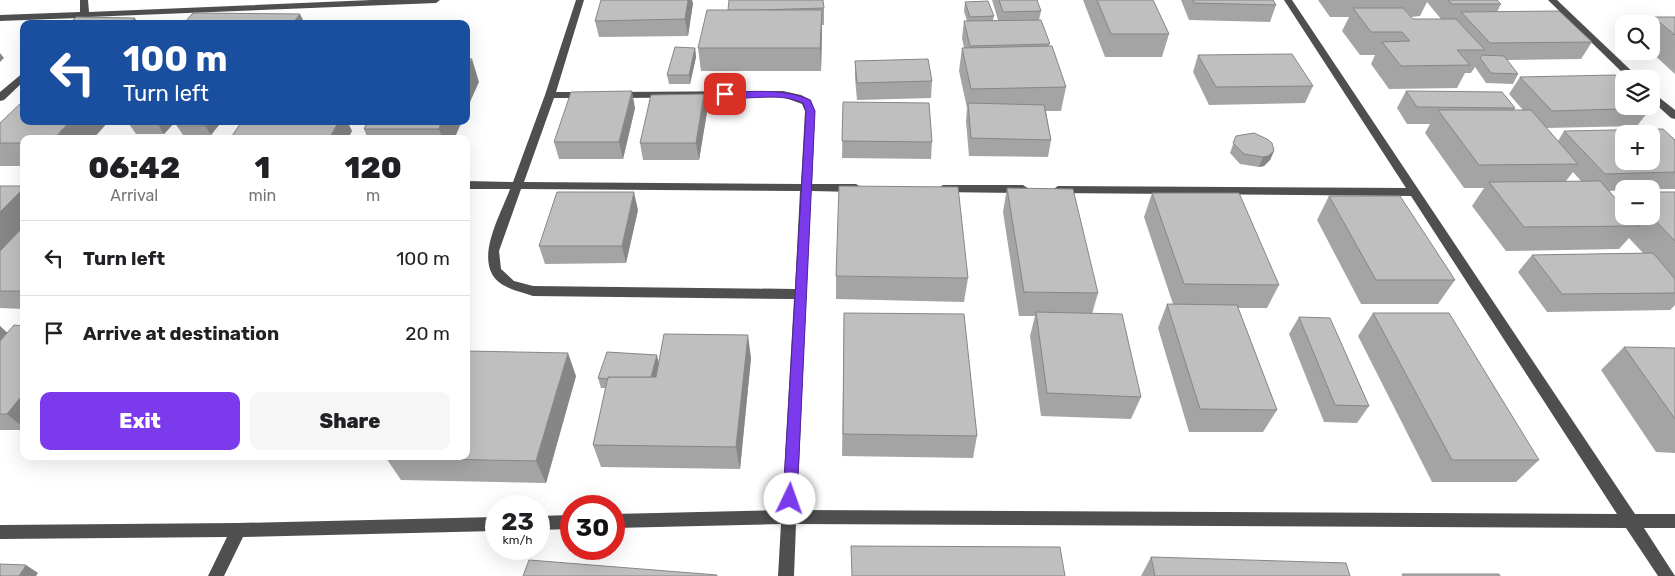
<!DOCTYPE html>
<html lang="en">
<head>
<meta charset="utf-8">
<style>
  :root { --surface:#fff; --page:#f6f6f6; --text:#202124; --muted:#757577; --line:#e0e0e0; --accent:#7c3aed }
  body { margin:0; font-family:Rubik,sans-serif; background:var(--page); color:var(--text); height:100vh; display:flex; flex-direction:column; font-size:19px; white-space:nowrap }
  * { box-sizing:border-box; margin:0 }
  p { font-size:16px; color:var(--muted) }
  .icon { flex:none; width:28px; height:28px; fill:none; stroke:currentColor; stroke-width:2; stroke-linecap:round; stroke-linejoin:round }
  .map { position:relative; flex:1; overflow:hidden }
  .sheet { position:absolute; left:20px; top:135px; width:450px; height:325px; display:flex; flex-direction:column; background:var(--surface); border-radius:10px; box-shadow:0 5px 20px #0002 }
  .sheet>* { flex:none }
  .hud { position:absolute; left:20px; top:20px; width:450px; height:105px; border-radius:10px; box-shadow:0 5px 20px #0002; background:#1a4fa0; color:#fff; overflow:hidden }
  .tools { position:absolute; left:1615px; top:15px; display:grid; gap:10px }
  .tools a { display:grid; place-items:center; width:45px; height:45px; border-radius:10px; background:var(--surface); box-shadow:0 5px 20px #0002; font-size:25px }
  .speed { position:absolute; left:485px; top:495px; display:flex; gap:10px; font-size:25px; font-weight:700; text-align:center }
  .speed>* { display:grid; place-content:center; width:65px; height:65px; border-radius:50%; background:var(--surface); box-shadow:0 5px 20px #0002; line-height:1 }
  .speed small { font-size:12px; font-weight:400 }
  .speed .limit { border:8px solid #d22; background:#fff; color:#111 }
  .pin { position:absolute; display:grid; place-items:center; width:42px; height:42px; color:#fff; margin:-21px; border-radius:10px; box-shadow:0 2px 8px #0006 }
  .me { position:absolute; width:55px; margin:-28px; rotate:3deg; stroke-linejoin:round; filter:drop-shadow(0 0 4px #0008) }
  .turn { display:flex; align-items:center; gap:18px; height:105px; padding:0 20px; font-size:22px }
  .turn .icon { width:65px; height:65px; stroke-width:2.5 }
  .turn b { display:block; font-size:35px; line-height:42px }
  .eta { display:flex; justify-content:space-evenly; align-items:center; height:85px; text-align:center }
  .eta b { font-size:30px; font-weight:800; line-height:35px }
  .cta { display:flex; gap:10px; margin-top:auto; padding:10px 20px }
  .cta a { flex:1; height:58px; border-radius:10px; background:var(--accent); color:#fff; font-size:20px; font-weight:800; line-height:58px; text-align:center }
  .cta a+a { background:var(--page); color:var(--text) }
  ul { padding:0; list-style:none }
  li { display:flex; align-items:center; gap:15px; height:75px; padding:0 20px; border-top:1px solid var(--line) }
  li div { flex:1 }
  li b { display:block; font-size:19px }
  li em { font-style:normal }
  .map>svg:first-child { display:block }
  .lines { fill:none; stroke-linecap:round; stroke-linejoin:round }
  .minor { fill:#4f4f4f; fill-rule:evenodd }
  .wall { fill:#a4a4a4; fill-rule:evenodd }
  .shaded-wall { fill:#868686 }
  .building { fill:#bfbfbf; stroke:#868686; fill-rule:evenodd }
  .route { fill:#7c3aed; stroke:#51269a }
</style>
</head>
<body>
<div class="map">
<svg width="1675" height="576" viewBox="0 0 1675 576">
  <rect width="100%" height="100%" fill="#fff"/>
  <g class="lines">
    <g class="minor">
      <path d="M80,0H88L89,12L372,0H440L436,3L88,17L81,24H72L77,18L0,21V15L80,12Z"/>
      <path d="M576,0H584L556,92H586L591,95L586,98H554L524,182L801,184L805,111L802,104L783,97L616,98L611,95L616,92L783,91L801,95L811,100L815,111L812,184H856L862,188L856,192L811,191L797,510L1617,514L1411,196L1054,193L1052,190L1058,186L1406,188L1284,0H1292L1635,514H1675V528H1644L1675,576H1658L1626,528L796,524L794,576H778L781,524L614,528V514L782,510L794,299L533,296C525,293 514,291 507,287C468,269 500,217 510,189H466V181L513,182L545,95ZM521,189L800,191L795,289L533,286L514,281L501,269L499,251Z"/>
      <path d="M1548,0H1557L1640,79H1629Z"/>
      <path d="M24,72V81L4,100L0,101V92Z"/>
      <path d="M1651,91L1675,110V119L1671,118L1651,100Z"/>
      <path d="M943,185H1023L1029,189L1023,193L939,192L937,189Z"/>
      <path d="M571,515V529L539,530V516Z"/>
      <path d="M496,517V531L243,537L224,576H208L227,537L0,539V525L238,523Z"/>
    </g>
  </g>
  <g class="wall">
    <path d="M992,0H1037L1041,11L1039,20L1066,87L1061,111H1046L1051,140L1048,157L969,156L966,121L967,108L959,71L962,48H964L962,38L964,21H967L964,11L965,2L994,16L993,20H998Z"/>
    <path d="M1083,0H1153L1169,34L1162,57H1105Z"/>
    <path d="M1181,0H1273L1276,5L1270,22L1189,20Z"/>
    <path d="M1318,0H1497L1501,4L1497,12L1592,42L1581,59L1507,60L1518,74L1513,84L1486,83L1475,67L1471,73H1465L1457,88L1389,89L1371,64L1375,55H1360L1342,31L1349,17H1330ZM1427,2L1441,19H1413L1411,17L1420,16Z"/>
    <path d="M693,3L688,36L599,37L595,21Z"/>
    <path d="M824,8V25H822L821,71H701L698,48L728,10Z"/>
    <path d="M1653,17H1675V74L1650,51H1651V24H1648Z"/>
    <path d="M695,48L696,57L690,84H669L667,75Z"/>
    <path d="M1198,55L1313,86L1305,103L1209,105L1193,72Z"/>
    <path d="M855,61L932,81L931,98L857,100L855,78Z"/>
    <path d="M1520,77L1651,108L1637,126L1546,128L1558,141L1564,131L1675,140V189H1624V190L1609,191L1620,204L1624,199V216H1651L1675,192V305L1670,310L1547,312L1518,272L1532,255L1643,253L1629,238L1619,249L1506,251L1472,206L1484,188H1464L1425,133L1430,124H1407L1397,108L1406,91L1515,108L1514,110H1523L1509,94ZM1573,172L1581,181H1566Z"/>
    <path d="M843,102L932,142L931,159L842,158Z"/>
    <path d="M635,108L623,159H559L554,142Z"/>
    <path d="M707,112L699,160H643L640,143Z"/>
    <path d="M127,121H176L164,134H136Z"/>
    <path d="M222,121L211,135H183L177,126Z"/>
    <path d="M242,121H357V122H347L352,131Z"/>
    <path d="M462,121L454,139H368L364,129Z"/>
    <path d="M0,123L24,139V166H0Z"/>
    <path d="M1236,136L1274,151L1270,160L1264,166L1259,167L1240,164L1230,153Z"/>
    <path d="M0,186H24V309L0,308Z"/>
    <path d="M1007,188L1098,293L1092,314L1141,397L1131,419L1041,416L1030,336L1035,316H1019L1003,212Z"/>
    <path d="M1152,193L1279,285L1267,308H1238L1277,410L1263,432H1189L1158,328L1167,304H1173L1144,217Z"/>
    <path d="M1329,196L1455,280L1438,304H1361L1317,220Z"/>
    <path d="M638,210L626,263L545,264L539,246Z"/>
    <path d="M836,276L968,278L964,302L836,299Z"/>
    <path d="M844,313L977,436L973,458L842,456Z"/>
    <path d="M1373,313L1539,460L1516,482H1432L1358,336Z"/>
    <path d="M1299,317L1369,406L1357,423L1324,422L1289,334Z"/>
    <path d="M0,326L7,333L24,326V430H0Z"/>
    <path d="M1624,347L1675,348V453L1656,452L1601,370Z"/>
    <path d="M751,358L740,469L601,467L593,445L606,388H601L598,378L659,363Z"/>
    <path d="M576,376L546,483L401,480L386,458Z"/>
    <path d="M1151,557L1350,576H1141Z"/>
  </g>
  <g class="shaded-wall">
    <path d="M688,0H692L693,3L688,36L685,19Z"/>
    <path d="M822,10V33L821,71L820,48Z"/>
    <path d="M300,14L305,24H292Z"/>
    <path d="M135,18L138,24H129Z"/>
    <path d="M695,48L696,57L690,84L689,75Z"/>
    <path d="M0,53L4,58L0,62Z"/>
    <path d="M472,59L479,82L466,111V70Z"/>
    <path d="M632,91L635,108L623,159L619,142Z"/>
    <path d="M704,94L707,112L699,160L696,143Z"/>
    <path d="M70,121H109L93,139H54Z"/>
    <path d="M156,121H176L164,134Z"/>
    <path d="M209,121H222L211,135L205,126Z"/>
    <path d="M339,121H347L352,131L348,139H329Z"/>
    <path d="M442,121H462L454,139H443L439,129Z"/>
    <path d="M1274,151L1270,160L1264,166L1259,167L1263,157Z"/>
    <path d="M24,188V233L0,258V212Z"/>
    <path d="M634,192L638,210L626,263L622,246Z"/>
    <path d="M466,312L469,319L466,329Z"/>
    <path d="M0,326L13,338L0,354Z"/>
    <path d="M748,335L751,358L740,469L736,447Z"/>
    <path d="M568,353L576,376L546,483L536,461Z"/>
    <path d="M657,355L659,364L652,392L649,383Z"/>
    <path d="M24,393V428L7,414Z"/>
    <path d="M26,565L38,573L36,576H19Z"/>
  </g>
  <g class="building">
    <path d="M601,0H688L685,19L595,21Z"/>
    <path d="M729,0H823L824,8L758,10H728Z"/>
    <path d="M999,0H1037L1041,11L1003,12Z"/>
    <path d="M1097,0H1153L1169,34H1111Z"/>
    <path d="M1193,0H1273L1276,5L1194,3Z"/>
    <path d="M1448,0H1497L1501,4H1452Z"/>
    <path d="M988,1L994,16L970,17L965,2Z"/>
    <path d="M1353,8H1403L1413,19H1456L1485,50H1457L1470,65L1401,66L1382,42L1410,41L1402,32H1371Z"/>
    <path d="M707,10H822L820,48H698Z"/>
    <path d="M1559,11L1592,42L1490,43L1461,12Z"/>
    <path d="M193,13L300,14L292,24H183Z"/>
    <path d="M76,17L135,18L129,24H69Z"/>
    <path d="M1653,17H1675V35Z"/>
    <path d="M1041,20L1050,44L970,46L964,21Z"/>
    <path d="M1052,46L1066,87L971,89L962,48Z"/>
    <path d="M675,47L695,48L689,75H667Z"/>
    <path d="M1292,54L1313,86L1216,87L1198,55Z"/>
    <path d="M1482,55L1504,56L1518,74L1491,73L1480,58Z"/>
    <path d="M466,59H472L466,70Z"/>
    <path d="M928,59L932,81L857,83L855,61Z"/>
    <path d="M1615,75L1624,83V106H1649L1651,108L1552,111L1520,77Z"/>
    <path d="M632,91L619,142H554L571,92Z"/>
    <path d="M1406,91L1502,92L1515,108L1417,107Z"/>
    <path d="M704,94L696,143H640L651,95Z"/>
    <path d="M24,100V121H70L54,139H24V143H0V123Z"/>
    <path d="M843,102L929,103L932,142L842,141Z"/>
    <path d="M968,103L1044,105L1051,140L971,138Z"/>
    <path d="M1438,110H1531L1578,164L1479,165Z"/>
    <path d="M181,121H209L205,126H177Z"/>
    <path d="M242,121H339L329,139H230Z"/>
    <path d="M368,121H442L439,129H364Z"/>
    <path d="M1663,129L1675,140V172L1605,174L1564,131ZM1624,134H1651V161H1624Z"/>
    <path d="M1254,133L1267,139L1272,143L1274,151L1268,156L1263,157L1244,154L1233,143L1236,136Z"/>
    <path d="M1600,181L1624,208V216H1632L1640,226L1524,227L1489,182Z"/>
    <path d="M0,186H24V188L0,212Z"/>
    <path d="M839,186L958,187L968,278L836,276Z"/>
    <path d="M1007,188L1073,189L1098,293L1024,292Z"/>
    <path d="M557,192H634L622,246H539Z"/>
    <path d="M1651,192H1675V241L1651,216Z"/>
    <path d="M1152,193H1239L1279,285L1184,284Z"/>
    <path d="M1329,196H1400L1455,280H1376Z"/>
    <path d="M24,226V291H0V251Z"/>
    <path d="M1653,253L1675,279V293L1562,294L1532,255Z"/>
    <path d="M1167,304L1237,305L1277,410L1200,409Z"/>
    <path d="M1036,312L1122,314L1141,397L1047,393Z"/>
    <path d="M844,313L964,314L977,436L843,434Z"/>
    <path d="M1373,313H1449L1539,460H1452Z"/>
    <path d="M1299,317L1330,318L1369,406L1335,405Z"/>
    <path d="M14,325L24,326V393L7,414H0V341Z"/>
    <path d="M664,334L748,335L736,447L593,445L608,377H656Z"/>
    <path d="M1624,347L1675,348V419Z"/>
    <path d="M466,351L568,353L536,461L386,458L387,456H466Z"/>
    <path d="M607,352L657,355L651,377H608V379L598,378Z"/>
    <path d="M851,546L1060,547L1065,576H852Z"/>
    <path d="M1151,557L1346,563L1350,576H1155Z"/>
    <path d="M529,560L717,575V576H523Z"/>
    <path d="M0,564L26,565L19,576H0Z"/>
    <path d="M1402,574H1499L1500,576H1403Z"/>
  </g>
  <path class="route" d="M725,92C753,92 784,88 810,100L815,111L797,499L795,503L790,505L785,503L783,499L806,111L803,103C777,91 749,102 722,96V93Z"/>
</svg>
<div class="tools">
<a><svg class="icon" aria-label="search" viewBox="0 0 24 24"><circle cx="10" cy="10" r="6"/><path d="M15 15l6 6"/></svg></a>
<a><svg class="icon" aria-label="layers" viewBox="0 0 24 24"><path d="M12 4l9 5-9 5-9-5zM3 14l9 5 9-5"/></svg></a>
<a>+</a>
<a>−</a>
</div>
<div class="speed"><div>23<small>km/h</small></div><div class="limit">30</div></div>
<div class="pin" style="left:725px;top:94px;background:#d93025"><svg class="icon" aria-label="arrive" viewBox="0 0 24 24"><path d="M6 21V4h12l-3 4 3 4H6"/></svg></div>
<svg class="me" style="left:790px;top:499px" viewBox="-20 -20 40 40"><circle r="19" fill="#fff"/><path d="M0-13L10 11 0 6-10 11z" fill="#7c3aed"/></svg>
<div class="hud">
<div class="turn"><svg class="icon" aria-label="left" viewBox="0 0 24 24"><path d="M17 20v-9H6M10 6l-5 5 5 5"/></svg><div><b>100 m</b>Turn left</div></div>
</div>
<section class="sheet">
<div class="eta">
<div><b>06:42</b><p>Arrival</p></div>
<div><b>1</b><p>min</p></div>
<div><b>120</b><p>m</p></div>
</div>
<ul>
<li><svg class="icon" aria-label="left" viewBox="0 0 24 24"><path d="M17 20v-9H6M10 6l-5 5 5 5"/></svg><div><b>Turn left</b></div><em>100 m</em></li>
<li><svg class="icon" aria-label="arrive" viewBox="0 0 24 24"><path d="M6 21V4h12l-3 4 3 4H6"/></svg><div><b>Arrive at destination</b></div><em>20 m</em></li>
</ul>
<div class="cta"><a>Exit</a><a>Share</a></div>
</section>
</div>
</body>
</html>
